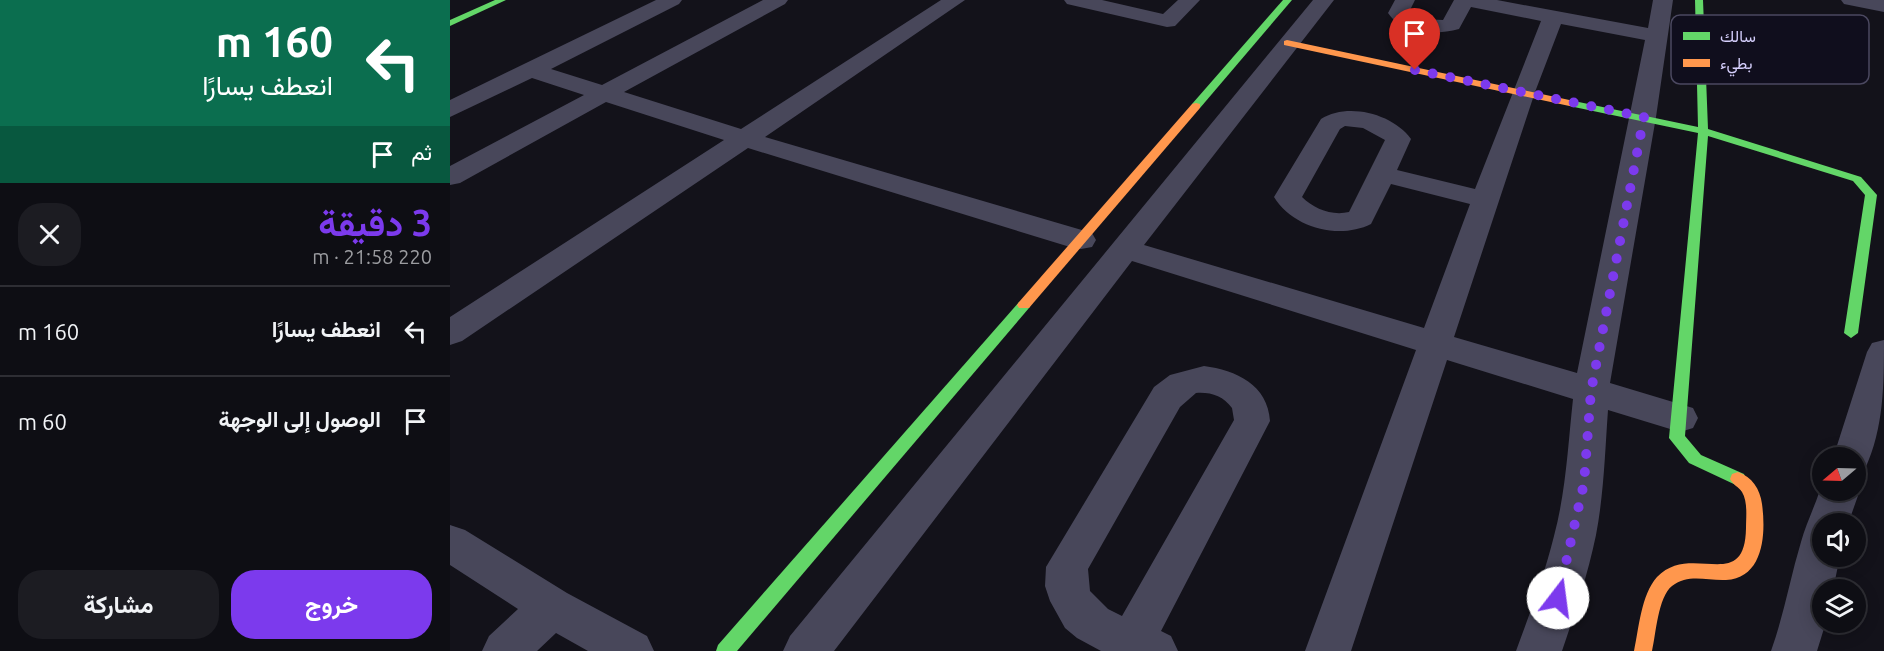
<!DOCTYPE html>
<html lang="ar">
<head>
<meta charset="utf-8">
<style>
  :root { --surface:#0e0e14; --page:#1c1c22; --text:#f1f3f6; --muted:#9b9ca0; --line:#2e2e34; --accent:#7c3aed }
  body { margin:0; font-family:Ubuntu,Vazirmatn,sans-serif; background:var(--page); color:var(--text); direction:rtl; height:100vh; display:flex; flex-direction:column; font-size:22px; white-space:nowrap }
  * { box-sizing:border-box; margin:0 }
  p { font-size:20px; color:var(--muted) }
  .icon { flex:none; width:33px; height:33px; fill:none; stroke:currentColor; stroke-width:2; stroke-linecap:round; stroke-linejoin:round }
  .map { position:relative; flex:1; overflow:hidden; direction:ltr }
  .sheet { display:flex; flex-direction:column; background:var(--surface); width:450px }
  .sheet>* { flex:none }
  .top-card { background:#0b6e4f; color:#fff; overflow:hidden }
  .needle { width:39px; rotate:251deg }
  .tools { position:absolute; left:1362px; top:447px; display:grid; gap:12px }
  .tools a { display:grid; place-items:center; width:54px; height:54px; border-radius:50%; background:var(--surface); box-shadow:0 3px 15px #0003,0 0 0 2px var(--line); font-size:30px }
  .pin { position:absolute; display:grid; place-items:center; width:51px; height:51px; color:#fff; margin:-62px -26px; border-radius:50% 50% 50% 0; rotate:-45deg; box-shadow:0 0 6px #0007 }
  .pin .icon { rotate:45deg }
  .me { position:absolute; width:66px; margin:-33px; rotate:15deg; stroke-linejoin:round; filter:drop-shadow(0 0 4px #0008) }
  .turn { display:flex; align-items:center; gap:21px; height:126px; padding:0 18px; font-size:27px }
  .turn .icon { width:78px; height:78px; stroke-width:2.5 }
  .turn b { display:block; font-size:42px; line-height:51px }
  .then { display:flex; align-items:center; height:57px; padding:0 18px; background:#0003; gap:12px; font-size:22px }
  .round { display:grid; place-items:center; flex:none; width:63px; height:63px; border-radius:24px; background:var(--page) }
  .headline { display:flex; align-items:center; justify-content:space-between; height:102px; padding:0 18px }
  h1 { font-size:36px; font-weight:700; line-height:45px; color:var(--accent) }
  .action { display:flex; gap:12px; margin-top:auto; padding:12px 18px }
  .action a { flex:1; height:69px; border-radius:24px; background:var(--accent); color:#fff; font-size:24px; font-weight:700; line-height:69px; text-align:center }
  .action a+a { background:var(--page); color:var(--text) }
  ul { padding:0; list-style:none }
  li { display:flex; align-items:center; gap:18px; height:90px; padding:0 18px; border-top:2px solid var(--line) }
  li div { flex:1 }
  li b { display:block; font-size:22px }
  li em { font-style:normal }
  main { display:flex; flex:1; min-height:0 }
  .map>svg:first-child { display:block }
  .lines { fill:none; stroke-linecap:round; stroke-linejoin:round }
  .street { fill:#48475a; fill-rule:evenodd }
  .fast { fill:#63d668; fill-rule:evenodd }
  .slow { fill:#ff974d; fill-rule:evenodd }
  .route { stroke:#7c3aed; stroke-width:10; stroke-dasharray:0 18 }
  .key { fill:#100e1d; stroke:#4b4860; stroke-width:1.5 }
  .key-label { font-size:16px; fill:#d4cefb }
</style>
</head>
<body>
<main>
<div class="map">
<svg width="1434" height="651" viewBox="0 0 1434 651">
  <rect width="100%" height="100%" fill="#13121a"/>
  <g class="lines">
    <g class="street">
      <path d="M206,0H232L229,4L101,69L152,85L313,0H338L335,4L174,92L291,129L491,0H515L315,137L642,233L646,240L642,247L631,249L620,247L298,148L12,341L0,345V317L274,140L156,102L10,183L0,185V166L134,95L82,78L0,117V100Z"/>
      <path d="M614,0H652L713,14L728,0H750L725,26L717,27L617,4Z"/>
      <path d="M863,0H884L694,245L974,328L1020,204L941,184L921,224C889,240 843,228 824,197L871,119C898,102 943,114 961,139L947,170L1025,189L1091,21L1021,7L1009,29C986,35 953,35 938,13L945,0H965L959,12L973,19L993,20L1004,0H1047L1198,28L1203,0H1223L1206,117L1160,383L1243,408L1248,418L1243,428L1230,432L1158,410C1155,452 1154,493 1146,535C1138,574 1125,613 1112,651H1066C1080,613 1094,576 1104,536C1116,491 1118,445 1123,399L997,360L901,651H855L966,350L682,261L384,651H333L340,636ZM1111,24L1195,40L1127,373L1004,337L1085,92ZM895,126L913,128L935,140L899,212C882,216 864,209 852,197L890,129Z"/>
      <path d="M1391,0H1434V12L1394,4Z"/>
      <path d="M1434,340C1434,384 1434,428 1415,469L1406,472V458H1383L1417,352L1422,343Z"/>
      <path d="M754,366C786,370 818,385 820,421L711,631L721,636L728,651H651L627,638L615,628L600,601L595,586L596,567L704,387L720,375ZM746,393C761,392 773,396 782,408L784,420L672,616L658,609L640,591L638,569L730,407Z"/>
      <path d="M1406,482L1410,490L1398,524H1372V556H1390L1383,590H1372V622H1376L1367,651H1321C1334,615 1340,578 1351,542C1356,524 1364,508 1370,490L1372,486V490H1406Z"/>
      <path d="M0,525L15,530L117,593L197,636L204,651H138L106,633L87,651H32L39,636L68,609L0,565Z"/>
    </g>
    <g class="fast">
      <path d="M45,0H56L0,26V20Z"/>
      <path d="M833,0H842L750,108H742V104Z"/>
      <path d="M1245,0H1253L1258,129L1411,177L1427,195L1408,333L1401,338L1394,333L1415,195L1403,181L1258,136L1235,436L1251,455L1294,474L1296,479L1294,484L1288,486L1239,463L1219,438L1248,133L1124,107L1119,104L1124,101L1248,127Z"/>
      <path d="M574,301L581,305L579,308L287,651H266L268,645L569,302Z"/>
    </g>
    <g class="slow">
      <path d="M837,40L1124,101L1129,104L1124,107L834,45V41Z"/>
      <path d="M746,103L750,104V108L579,308H569L567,305L569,302L742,104Z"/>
      <path d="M1288,472C1302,477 1310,489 1312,504C1316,533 1314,578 1276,580C1257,581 1239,573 1222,586C1208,597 1206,634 1202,651H1184C1189,628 1191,595 1207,577C1241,541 1295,595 1296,528C1296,517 1298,502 1292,492C1289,487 1283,485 1280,479L1282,474Z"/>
    </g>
  </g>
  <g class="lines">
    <path class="route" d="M965,70L1194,117L1141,391L1134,483L1108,598"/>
  </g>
  <rect x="1221" y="15" width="198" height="69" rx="9" class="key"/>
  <rect x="1233" y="32" width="27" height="8" fill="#63d668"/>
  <rect x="1233" y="59" width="27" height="8" fill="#ff974d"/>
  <g class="key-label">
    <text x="1270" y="42">سالك</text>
    <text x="1270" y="69">بطيء</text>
  </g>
</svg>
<div class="tools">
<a><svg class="needle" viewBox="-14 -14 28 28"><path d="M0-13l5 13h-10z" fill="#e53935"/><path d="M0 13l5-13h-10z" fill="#9b9ca0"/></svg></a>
<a><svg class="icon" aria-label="sound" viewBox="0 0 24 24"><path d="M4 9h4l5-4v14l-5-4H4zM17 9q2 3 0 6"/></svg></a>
<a><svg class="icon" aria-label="layers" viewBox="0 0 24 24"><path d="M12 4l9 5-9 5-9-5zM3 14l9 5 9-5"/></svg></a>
</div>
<div class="pin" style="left:965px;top:70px;background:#d93025"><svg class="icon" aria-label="arrive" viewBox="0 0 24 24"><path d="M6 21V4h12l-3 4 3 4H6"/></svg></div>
<svg class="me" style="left:1108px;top:598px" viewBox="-20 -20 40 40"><circle r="19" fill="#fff"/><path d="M0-13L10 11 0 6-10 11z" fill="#7c3aed"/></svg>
</div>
<section class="sheet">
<div class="top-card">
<div class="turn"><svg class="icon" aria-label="left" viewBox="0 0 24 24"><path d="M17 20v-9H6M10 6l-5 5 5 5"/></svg><div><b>160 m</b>انعطف يسارًا</div></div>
<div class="then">ثم<svg class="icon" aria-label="arrive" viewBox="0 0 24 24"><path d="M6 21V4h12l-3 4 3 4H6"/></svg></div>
</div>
<div class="headline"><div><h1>3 دقيقة</h1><p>220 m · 21:58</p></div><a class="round"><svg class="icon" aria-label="close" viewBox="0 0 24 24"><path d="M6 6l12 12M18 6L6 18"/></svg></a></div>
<ul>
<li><svg class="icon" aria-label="left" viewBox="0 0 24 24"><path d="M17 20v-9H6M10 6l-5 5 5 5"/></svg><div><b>انعطف يسارًا</b></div><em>160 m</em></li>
<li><svg class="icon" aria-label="arrive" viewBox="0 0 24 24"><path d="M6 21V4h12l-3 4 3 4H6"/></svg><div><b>الوصول إلى الوجهة</b></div><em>60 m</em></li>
</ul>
<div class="action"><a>خروج</a><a>مشاركة</a></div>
</section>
</main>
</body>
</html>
